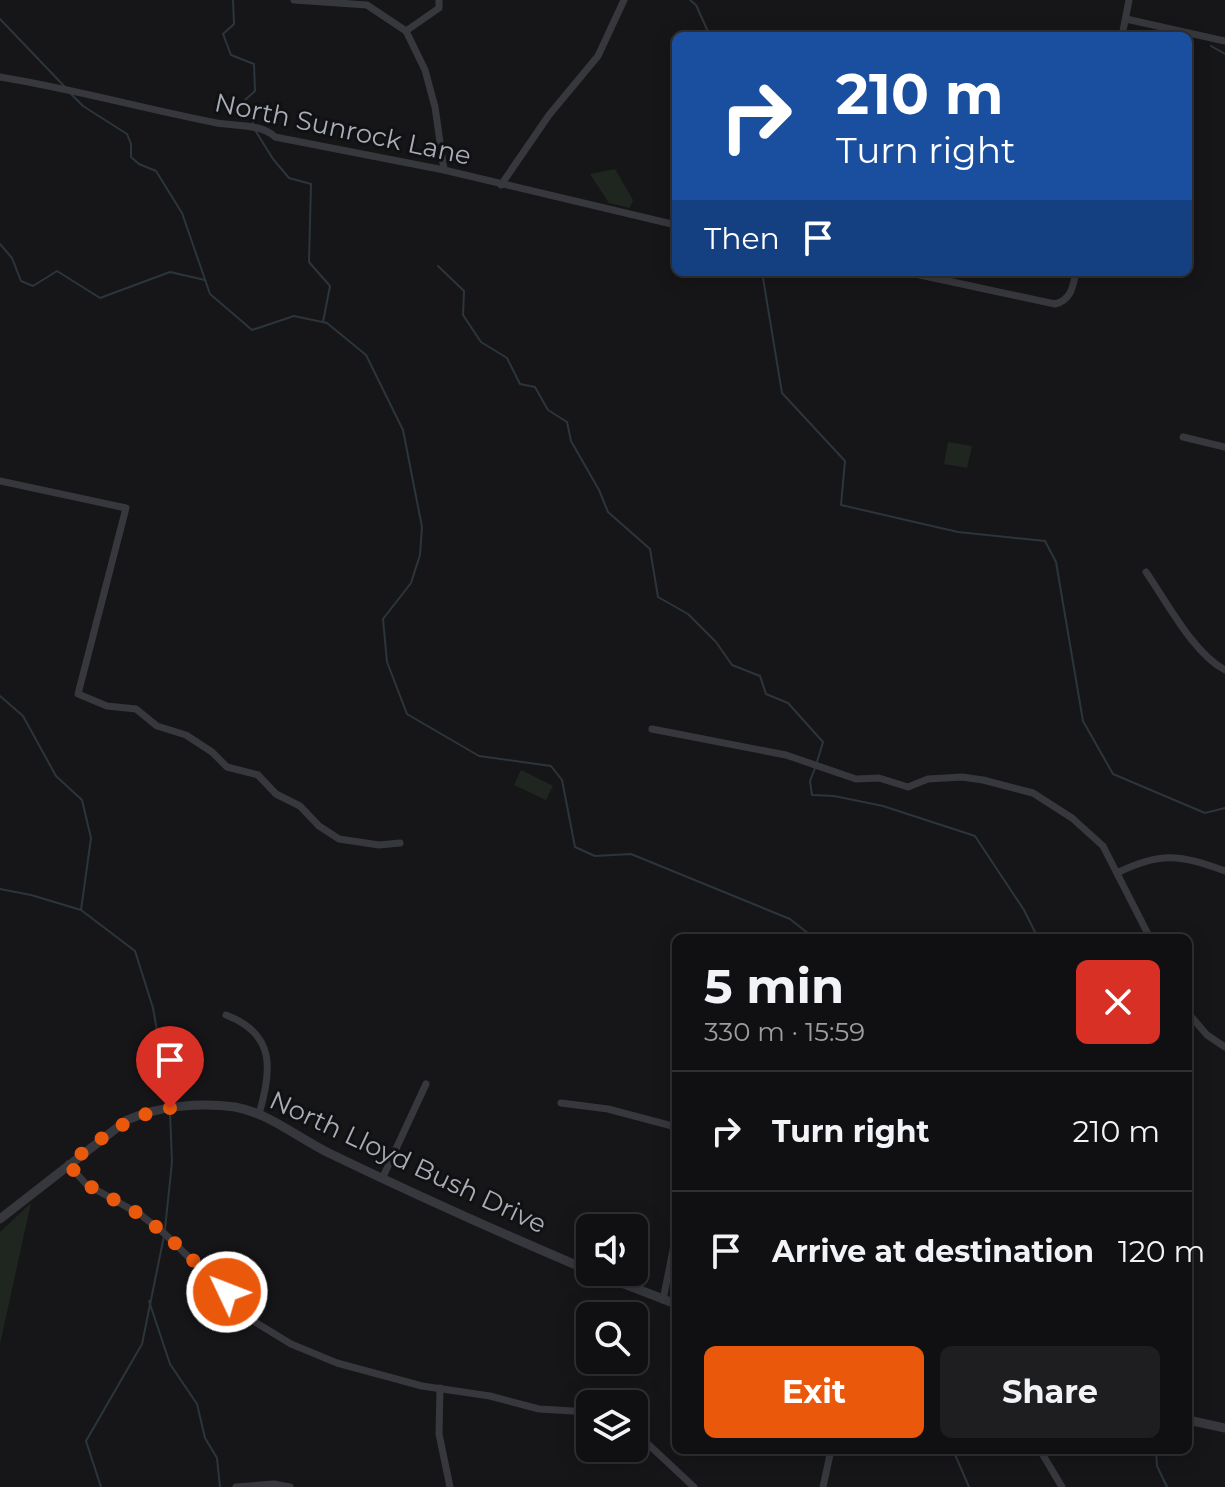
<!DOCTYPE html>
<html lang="en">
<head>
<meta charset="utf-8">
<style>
  :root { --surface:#101012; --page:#1e1e20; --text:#f1f3f6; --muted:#9c9d9f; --line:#303032; --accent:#ea580c }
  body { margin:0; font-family:Montserrat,sans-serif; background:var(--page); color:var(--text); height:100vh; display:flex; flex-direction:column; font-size:30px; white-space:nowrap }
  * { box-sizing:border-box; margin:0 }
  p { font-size:26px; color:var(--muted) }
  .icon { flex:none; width:44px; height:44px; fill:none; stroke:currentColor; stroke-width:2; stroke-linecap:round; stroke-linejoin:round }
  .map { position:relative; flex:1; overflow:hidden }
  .sheet { position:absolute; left:672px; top:934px; width:520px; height:520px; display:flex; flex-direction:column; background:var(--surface); border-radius:12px; box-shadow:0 4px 20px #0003,0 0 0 2px var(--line) }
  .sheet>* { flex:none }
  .guide { position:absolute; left:672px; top:32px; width:520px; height:244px; border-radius:12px; box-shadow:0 4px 20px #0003,0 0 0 2px var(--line); background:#1a4fa0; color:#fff; overflow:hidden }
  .controls { position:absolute; left:576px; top:1214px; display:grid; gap:16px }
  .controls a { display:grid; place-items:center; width:72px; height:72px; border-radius:12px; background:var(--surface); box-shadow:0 4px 20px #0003,0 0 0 2px var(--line); font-size:40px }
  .pin { position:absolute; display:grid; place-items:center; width:68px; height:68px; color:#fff; margin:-82px -34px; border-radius:50% 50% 50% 0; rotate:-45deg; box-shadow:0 0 8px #0007 }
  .pin .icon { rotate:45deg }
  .me { position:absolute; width:88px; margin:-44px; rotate:313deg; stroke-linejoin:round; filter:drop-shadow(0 0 6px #0008) }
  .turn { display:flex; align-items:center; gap:28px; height:168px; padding:0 32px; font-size:36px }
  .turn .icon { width:104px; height:104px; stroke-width:2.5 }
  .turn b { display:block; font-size:56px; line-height:68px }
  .then { display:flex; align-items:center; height:76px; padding:0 32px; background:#0003; gap:16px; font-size:30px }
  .round { display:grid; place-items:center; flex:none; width:84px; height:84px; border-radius:12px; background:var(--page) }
  .head { display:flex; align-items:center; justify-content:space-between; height:136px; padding:0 32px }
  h1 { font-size:48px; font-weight:700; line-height:60px }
  .action { display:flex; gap:16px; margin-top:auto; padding:16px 32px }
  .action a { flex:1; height:92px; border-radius:12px; background:var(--accent); color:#fff; font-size:32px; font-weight:700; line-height:92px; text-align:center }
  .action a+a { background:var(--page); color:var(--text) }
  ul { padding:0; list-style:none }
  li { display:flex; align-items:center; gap:24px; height:120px; padding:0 32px; border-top:2px solid var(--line) }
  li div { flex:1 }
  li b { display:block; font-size:30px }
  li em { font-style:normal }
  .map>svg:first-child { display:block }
  .green { fill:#1e261f }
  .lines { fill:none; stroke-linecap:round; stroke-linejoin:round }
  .stream { stroke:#2c353c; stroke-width:2 }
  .minor { stroke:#37383d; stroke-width:7 }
  .tertiary { stroke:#37383d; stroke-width:9 }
  .route { stroke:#ea580c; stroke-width:14; stroke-dasharray:0 25.2 }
  .labels { text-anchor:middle; stroke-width:6; stroke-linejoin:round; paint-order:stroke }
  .street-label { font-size:26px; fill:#a8adb8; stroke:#111113 }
</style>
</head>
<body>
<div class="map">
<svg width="1225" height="1487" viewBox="0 0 1225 1487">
  <rect width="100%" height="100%" fill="#161618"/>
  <g class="green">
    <path d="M615,169L633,200L630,208L609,203L590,174Z"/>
    <path d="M948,442L972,446L967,468L944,464Z"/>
    <path d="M521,770L553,786L546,800L514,785Z"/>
    <path d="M31,1203L0,1344V1232Z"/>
  </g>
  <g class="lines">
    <g class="stream">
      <path d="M233,0L234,24L223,34L231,55L254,64L255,91L245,100L253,123"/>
      <path d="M690,0L696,5L710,36"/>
      <path d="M0,19L66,88"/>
      <path d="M1211,46L1225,54"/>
      <path d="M70,93L83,106L127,134L131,144V157L139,164L156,171L182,213L210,294L252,330L294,316L327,323L366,355L403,430L422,527L420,555L411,583L383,619L387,662L407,714L479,756L551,766L562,780L575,847L595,856L631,854L790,919L814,938"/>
      <path d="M255,130L273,159L289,178L311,184L309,262L330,286L323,322"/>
      <path d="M0,244L12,258L21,281L33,286L57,271L100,298L170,272L205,280"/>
      <path d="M438,266L464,291L463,315L481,342L507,358L520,384L535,387L548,410L567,422L571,441L599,490L608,512L650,549L658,597L688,614L716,642L732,665L760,676L766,694L788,703L823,742L817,762"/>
      <path d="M762,272L782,393L845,461L841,505L958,532L1045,541L1056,562L1083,721L1113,774L1205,813L1225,808"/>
      <path d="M0,696L23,716L56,776L82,800L91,838L81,910"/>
      <path d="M815,768L810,781L812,795L834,796L883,806L975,836L1024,910L1038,938"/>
      <path d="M0,889L31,895L81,910L135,951L153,1008L170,1106"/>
      <path d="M165,1229L172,1162L170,1112"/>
      <path d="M149,1301L170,1364L197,1404L205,1438L217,1458L220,1487"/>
      <path d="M953,1450L969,1487"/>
      <path d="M1156,1450L1157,1466L1167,1487"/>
      <path d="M101,1487L86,1441L142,1344L164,1236"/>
    </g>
    <g class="minor">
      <path d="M294,0L367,5L406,31"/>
      <path d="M439,0V8L406,31L425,70L435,107L444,170"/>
      <path d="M1126,19L1225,41"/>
      <path d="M1122,36L1129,0"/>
      <path d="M0,77C73,89 145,109 217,123C235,126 263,124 275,137L444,170L676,225"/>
      <path d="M501,185L549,115L598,56L624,0"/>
      <path d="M906,272L1055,304C1071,300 1073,287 1076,272"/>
      <path d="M1183,437L1225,447"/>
      <path d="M0,481L126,508L78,694L107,706L136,709L157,726L186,735L212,752L227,767L258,775L276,794L300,806L319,826L339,839L379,845L400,843"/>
      <path d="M1146,572C1167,602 1193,653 1225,670"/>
      <path d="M652,729L786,755L856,779L879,778L908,787L928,779L962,777L983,780L1033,793L1072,818L1103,846L1150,938"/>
      <path d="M1117,873C1161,851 1180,855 1225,871"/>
      <path d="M1188,1013L1207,1035L1225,1047"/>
      <path d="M226,1015C276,1034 272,1070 259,1114"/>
      <path d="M561,1103L608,1109L676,1127"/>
      <path d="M68,1164L86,1184L141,1215L165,1234L255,1322L291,1344L337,1363L422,1386L490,1396L539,1409L590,1412"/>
      <path d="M382,1179L426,1084"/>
      <path d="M663,1300L676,1235"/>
      <path d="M440,1388L439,1434L450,1487"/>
      <path d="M634,1431L694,1487"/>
      <path d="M1040,1450L1062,1487"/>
      <path d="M236,1487L274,1484L290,1487"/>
      <path d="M823,1487L831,1450"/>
    </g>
    <g class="tertiary">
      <path d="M0,1219L127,1120C159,1106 200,1102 235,1107C272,1114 300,1140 333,1155C418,1196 503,1234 590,1271"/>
      <path d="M593,1272L676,1304"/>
      <path d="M1188,1420L1225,1428"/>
    </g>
  </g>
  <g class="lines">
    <path class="route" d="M170,1108C125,1116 104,1137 68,1164L86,1184L141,1215L165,1234L227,1292"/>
  </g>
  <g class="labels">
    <g class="street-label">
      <text transform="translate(343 129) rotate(12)" y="9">North Sunrock Lane</text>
      <text transform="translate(408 1162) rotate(25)" y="9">North Lloyd Bush Drive</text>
    </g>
  </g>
</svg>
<div class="controls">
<a><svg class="icon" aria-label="sound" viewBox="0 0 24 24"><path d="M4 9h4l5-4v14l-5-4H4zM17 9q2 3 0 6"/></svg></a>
<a><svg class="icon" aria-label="search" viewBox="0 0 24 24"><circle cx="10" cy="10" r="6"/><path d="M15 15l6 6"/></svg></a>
<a><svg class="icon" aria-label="layers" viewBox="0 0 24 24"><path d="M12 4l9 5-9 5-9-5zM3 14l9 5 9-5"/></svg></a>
</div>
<div class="pin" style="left:170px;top:1108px;background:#d93025"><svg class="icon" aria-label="arrive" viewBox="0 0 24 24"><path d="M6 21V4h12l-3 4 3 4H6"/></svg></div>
<svg class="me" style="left:227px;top:1292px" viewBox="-20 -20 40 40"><circle r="17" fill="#ea580c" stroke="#fff" stroke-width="3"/><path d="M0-11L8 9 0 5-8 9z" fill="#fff"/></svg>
<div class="guide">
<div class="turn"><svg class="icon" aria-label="right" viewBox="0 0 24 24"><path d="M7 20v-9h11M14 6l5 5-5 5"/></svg><div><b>210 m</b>Turn right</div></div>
<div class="then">Then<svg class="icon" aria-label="arrive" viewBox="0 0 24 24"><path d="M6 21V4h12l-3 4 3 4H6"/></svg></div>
</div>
<section class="sheet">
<div class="head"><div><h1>5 min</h1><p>330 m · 15:59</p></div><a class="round" style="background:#d93025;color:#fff"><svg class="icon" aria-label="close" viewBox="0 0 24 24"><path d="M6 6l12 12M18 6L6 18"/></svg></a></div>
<ul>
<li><svg class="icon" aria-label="right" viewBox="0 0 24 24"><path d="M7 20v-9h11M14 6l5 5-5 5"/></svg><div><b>Turn right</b></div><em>210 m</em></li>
<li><svg class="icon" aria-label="arrive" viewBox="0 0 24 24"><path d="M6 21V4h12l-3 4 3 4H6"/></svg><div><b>Arrive at destination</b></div><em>120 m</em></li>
</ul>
<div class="action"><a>Exit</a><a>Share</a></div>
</section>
</div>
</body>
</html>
